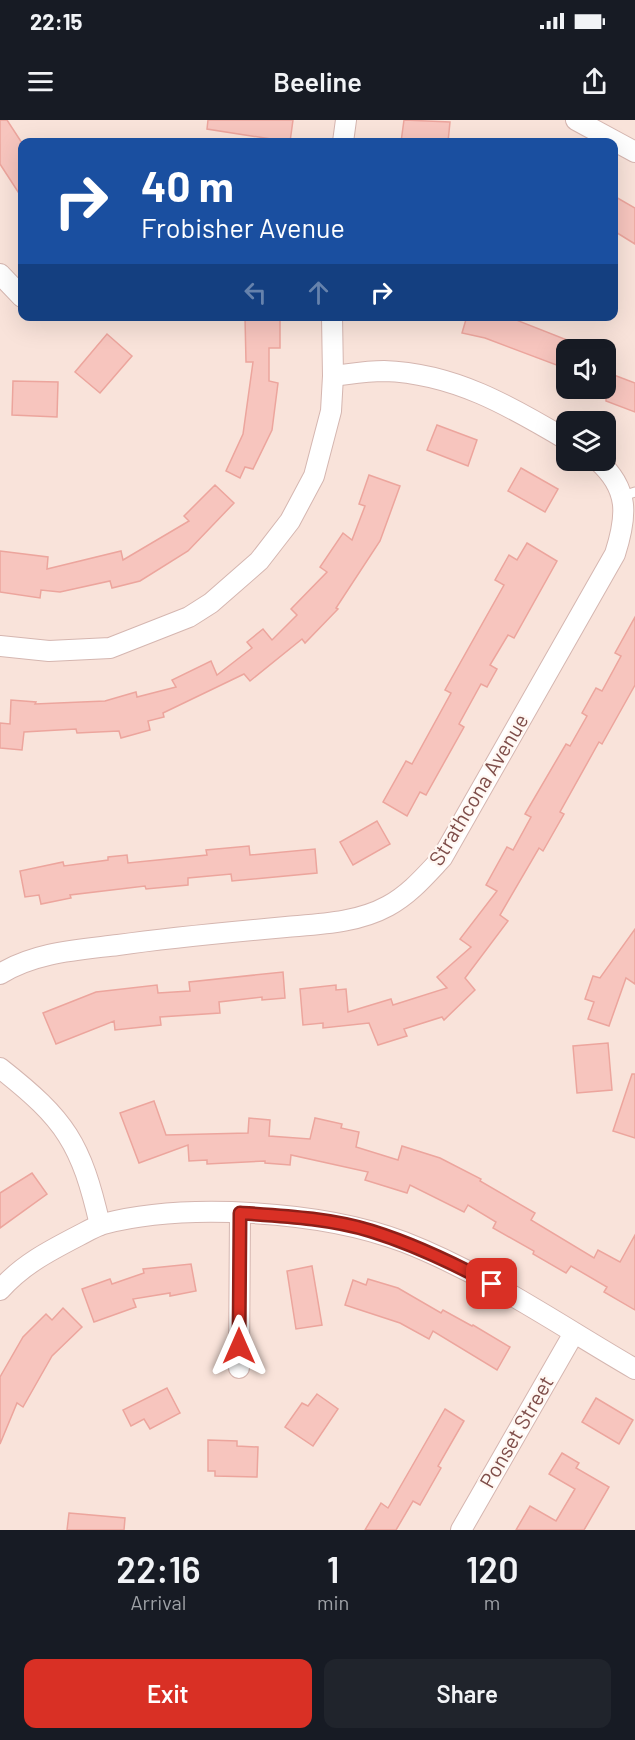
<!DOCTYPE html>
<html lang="en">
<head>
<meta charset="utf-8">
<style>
  :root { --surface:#171b24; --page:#20242c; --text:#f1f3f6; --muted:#9ea1a6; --accent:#d93025 }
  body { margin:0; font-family:Barlow,sans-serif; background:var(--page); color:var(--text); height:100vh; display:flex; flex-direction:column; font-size:22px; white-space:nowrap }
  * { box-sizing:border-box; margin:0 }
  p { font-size:20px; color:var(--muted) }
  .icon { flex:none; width:33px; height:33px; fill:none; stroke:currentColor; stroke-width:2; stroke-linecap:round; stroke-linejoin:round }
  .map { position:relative; height:1410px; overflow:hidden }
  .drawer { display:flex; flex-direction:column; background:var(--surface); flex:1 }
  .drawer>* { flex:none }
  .guide { position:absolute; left:18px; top:18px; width:600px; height:183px; border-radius:12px; box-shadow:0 6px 24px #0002; background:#1a4fa0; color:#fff; overflow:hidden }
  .fabs { position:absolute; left:556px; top:219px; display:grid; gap:12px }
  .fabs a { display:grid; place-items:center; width:60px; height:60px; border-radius:12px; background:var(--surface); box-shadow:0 6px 24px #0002; font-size:30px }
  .pin { position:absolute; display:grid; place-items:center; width:51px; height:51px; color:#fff; margin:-26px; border-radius:12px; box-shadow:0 3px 9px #0006 }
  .me { position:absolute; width:66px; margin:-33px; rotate:0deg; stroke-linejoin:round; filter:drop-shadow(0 0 4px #0008) }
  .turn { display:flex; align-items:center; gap:21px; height:126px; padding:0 24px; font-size:27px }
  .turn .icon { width:78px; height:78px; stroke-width:2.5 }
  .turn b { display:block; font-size:42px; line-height:51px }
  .lanes { display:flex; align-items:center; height:57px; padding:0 24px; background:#0003; justify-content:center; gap:30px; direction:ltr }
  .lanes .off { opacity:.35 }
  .eta { display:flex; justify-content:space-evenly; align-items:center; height:102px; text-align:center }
  .eta b { font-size:36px; font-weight:600; line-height:42px }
  .cta { display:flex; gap:12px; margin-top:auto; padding:12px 24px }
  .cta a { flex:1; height:69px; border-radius:12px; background:var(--accent); color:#fff; font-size:24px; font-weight:600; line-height:69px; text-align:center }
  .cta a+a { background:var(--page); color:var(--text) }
  .status { display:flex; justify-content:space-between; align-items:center; height:42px; padding:0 30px; background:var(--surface); direction:ltr }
  .status svg { height:16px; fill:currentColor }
  header { display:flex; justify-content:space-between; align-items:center; height:78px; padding:0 24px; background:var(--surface); font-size:27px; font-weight:600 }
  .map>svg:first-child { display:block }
  .residential { fill:#f9e3da; fill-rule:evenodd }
  .building { fill:#f7c5be; stroke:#eca59d; stroke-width:1.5 }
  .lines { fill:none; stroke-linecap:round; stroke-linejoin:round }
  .service-casing { stroke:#d5b6b0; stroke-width:11 }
  .minor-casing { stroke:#d5b6b0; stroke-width:22 }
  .service { stroke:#fff; stroke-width:9 }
  .minor { stroke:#fff; stroke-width:20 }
  .route-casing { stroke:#8d1f18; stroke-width:15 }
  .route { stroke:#d93025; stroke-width:10 }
  .labels { text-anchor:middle; stroke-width:4.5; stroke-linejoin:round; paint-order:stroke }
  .street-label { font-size:21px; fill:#7e4d49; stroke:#fff7f2 }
</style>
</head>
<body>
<div class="status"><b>22:15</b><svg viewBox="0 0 49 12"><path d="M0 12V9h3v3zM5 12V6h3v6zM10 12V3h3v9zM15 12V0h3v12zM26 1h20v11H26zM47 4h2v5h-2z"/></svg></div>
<header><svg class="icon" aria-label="menu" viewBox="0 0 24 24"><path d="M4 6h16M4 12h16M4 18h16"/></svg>Beeline<svg class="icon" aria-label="share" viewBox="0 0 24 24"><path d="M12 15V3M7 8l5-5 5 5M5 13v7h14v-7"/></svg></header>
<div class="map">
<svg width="635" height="1410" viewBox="0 0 635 1410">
  <rect width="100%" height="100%" fill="#fef1ea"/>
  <path class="residential" d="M0,0H635V1410H0ZM22,22H614V196H22ZM567,230H606V268H567ZM567,302H606V340H567Z"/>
  <g class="building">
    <path d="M0,0H7L22,23V78L0,44Z"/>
    <path d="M208,0H293L290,22L207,9Z"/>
    <path d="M404,0L450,2L448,22H401Z"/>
    <path d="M614,76L635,88V124L614,111Z"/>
    <path d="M467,196H506L567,220V249L485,218L462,213Z"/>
    <path d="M245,198H280V228H269V261L278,263L272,310L253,349L245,347L240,358L226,351L243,314L253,242H246Z"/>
    <path d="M107,214L132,236L100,273L75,252Z"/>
    <path d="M606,252L635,263V292L606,281Z"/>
    <path d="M13,261L58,262L57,297L12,295Z"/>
    <path d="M437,305L477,320L468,346L427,330Z"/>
    <path d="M521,348L558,369L545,392L508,371Z"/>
    <path d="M369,355L400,366L380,421L336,488L338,489L305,523L302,519L250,561L244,554L163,593L164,597L148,601L150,610L121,618L119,611L77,613L76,609L24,612L22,630L0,628V603L10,604L11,580L36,582L35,584L105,581L136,572L137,577L176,567L172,560L211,541L217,555L252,528L247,522L263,509L272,520L297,495L291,489L327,452L320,447L343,413L352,420L365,386L359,384Z"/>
    <path d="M215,365L234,383L188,431L140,461L112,468L110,461L60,472L41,470L40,478L0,472V431L48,437L47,449L121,431L123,440L189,401L184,396Z"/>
    <path d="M527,423L557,441L514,518L508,515L490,545L497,549L487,567L481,564L459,604L464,607L426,675L420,672L407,696L383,682L406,641L412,644L451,573L445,570L504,465L495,460L509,435L517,440Z"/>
    <path d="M635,497V565L602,624L599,622L560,692L564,694L543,731L539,728L500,795L508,801L465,858L475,870L444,900L442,897L404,909L407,916L378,925L369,903L323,908V903L303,905L300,869L336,865V870L346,869L348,892L391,879L393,885L447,868L437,857L471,827L460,819L497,771L486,765L507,727L513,730L531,697L525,694L566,624L570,626L587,596L582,593L596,568L602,571L621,536L615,533Z"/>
    <path d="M377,701L390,724L353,745L340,722Z"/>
    <path d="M249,726L250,735L315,729L317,753L232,761L231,754L188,758V765L146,769L145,766L70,775L71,778L41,784L39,775L25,777L20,751L63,742L64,746L108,740V737L127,735L128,743L207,735L206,730Z"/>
    <path d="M635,809V864L626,858L609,906L588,899L594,882L585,879L593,856L600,858Z"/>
    <path d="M283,852L285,878L262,880V877L219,882L220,893L160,897L161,905L115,910L114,901L56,924L43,893L96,872L157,865L158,873L190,871L189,862Z"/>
    <path d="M608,923L612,970L577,973L573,926Z"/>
    <path d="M632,954H635V1018L613,1011Z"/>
    <path d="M154,981L166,1015L248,1013L249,998L270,1000L269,1016L310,1019L315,998L342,1004L341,1008L359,1012L356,1027L398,1040L402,1026L440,1038L481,1059L480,1061L535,1093L531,1100L594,1138L598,1130L620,1142L635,1115V1190L604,1172L607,1167L571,1146L566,1153L533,1134L534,1131L493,1108L496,1102L468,1085L464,1092L410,1065L407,1073L365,1060L368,1052L291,1035L290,1045L265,1043V1041L207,1044V1040L189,1041L188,1025L139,1043L120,993Z"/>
    <path d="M32,1053L47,1074L0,1108V1073Z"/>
    <path d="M191,1144L196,1171L170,1176V1173L133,1179L136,1187L94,1202L82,1169L110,1159L112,1164L144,1153L143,1149Z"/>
    <path d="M312,1146L322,1205L296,1209L287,1151Z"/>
    <path d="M368,1159L398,1168L441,1193L443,1190L472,1206L473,1205L510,1227L497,1250L433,1211L429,1219L400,1203L345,1185L353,1160L366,1165Z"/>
    <path d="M63,1188L82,1207L52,1236L23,1287L17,1283L0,1324V1257L23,1217L46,1194L52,1200Z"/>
    <path d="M167,1268L180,1293L150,1309L144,1299L131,1306L123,1290Z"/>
    <path d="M317,1274L338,1289L313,1326L285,1307L302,1283L308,1286Z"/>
    <path d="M596,1278L633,1300L619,1324L582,1302Z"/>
    <path d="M445,1289L464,1301L438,1346L441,1348L420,1385L413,1381L396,1410H365L381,1383L388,1388Z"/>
    <path d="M208,1320L237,1321V1326L258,1327L257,1357L215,1356V1351H208Z"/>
    <path d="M562,1333L579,1343L576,1348L609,1367L584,1410H516L530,1386L556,1401L575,1369L549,1354Z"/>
    <path d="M69,1393L125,1398L124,1410H67Z"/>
  </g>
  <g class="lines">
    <g class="service-casing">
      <path id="service" d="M623,376L635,372"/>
    </g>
    <g class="minor-casing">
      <g id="minor">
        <path d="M576,0L635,32"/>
        <path d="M343,22L346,0"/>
        <path d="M0,154L22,177"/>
        <path d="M333,256C350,254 367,251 384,251C453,253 510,286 567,320"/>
        <path d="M0,526L49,531L110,528L189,497L211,483L259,441L290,401L314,356L331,291L333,256L332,196"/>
        <path d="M0,854C36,832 78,830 118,825C174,817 230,812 286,807C320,804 357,803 388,786C410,774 425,756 442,738L615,434C627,396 630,369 597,340"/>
        <path d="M0,948C66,1000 81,1023 100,1105"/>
        <path d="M0,1170C22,1145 49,1131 78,1116C86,1112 94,1107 103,1104C186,1082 323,1091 404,1122C486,1154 559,1205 635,1249"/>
        <path d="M239,1248L240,1093"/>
        <path d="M461,1410L574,1213"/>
      </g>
    </g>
    <use href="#service" class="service"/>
    <use href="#minor" class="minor"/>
  </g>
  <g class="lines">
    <g class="route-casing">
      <path id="route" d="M239,1226L240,1093C283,1096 329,1098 371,1111C413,1124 453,1143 492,1164"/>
    </g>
    <use href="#route" class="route"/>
  </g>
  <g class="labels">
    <g class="street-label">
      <text transform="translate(479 670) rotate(-59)" y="7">Strathcona Avenue</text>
      <text transform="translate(517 1312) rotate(-60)" y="7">Ponset Street</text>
    </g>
  </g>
</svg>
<div class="fabs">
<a><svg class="icon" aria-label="sound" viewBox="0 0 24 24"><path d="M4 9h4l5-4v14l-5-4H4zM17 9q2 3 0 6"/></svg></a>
<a><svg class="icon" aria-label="layers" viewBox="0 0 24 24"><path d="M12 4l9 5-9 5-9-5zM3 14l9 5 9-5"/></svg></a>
</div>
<div class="pin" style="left:492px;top:1164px;background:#d93025"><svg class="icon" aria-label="arrive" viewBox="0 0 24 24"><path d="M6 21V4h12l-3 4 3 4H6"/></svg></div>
<svg class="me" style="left:239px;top:1226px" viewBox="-20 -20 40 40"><path d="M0-17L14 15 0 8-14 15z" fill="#d93025" stroke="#fff" stroke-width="4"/></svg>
<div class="guide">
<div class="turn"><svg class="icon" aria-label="right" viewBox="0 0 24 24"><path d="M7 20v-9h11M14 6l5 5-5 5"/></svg><div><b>40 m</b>Frobisher Avenue</div></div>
<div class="lanes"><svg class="icon off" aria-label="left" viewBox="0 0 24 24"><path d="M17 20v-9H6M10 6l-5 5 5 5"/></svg><svg class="icon off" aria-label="ahead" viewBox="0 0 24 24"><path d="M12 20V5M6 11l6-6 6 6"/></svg><svg class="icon" aria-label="right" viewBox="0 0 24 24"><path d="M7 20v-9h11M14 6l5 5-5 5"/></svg></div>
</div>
</div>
<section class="drawer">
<div class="eta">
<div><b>22:16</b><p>Arrival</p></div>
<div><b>1</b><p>min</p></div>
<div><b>120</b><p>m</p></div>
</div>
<div class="cta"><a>Exit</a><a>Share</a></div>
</section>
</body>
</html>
